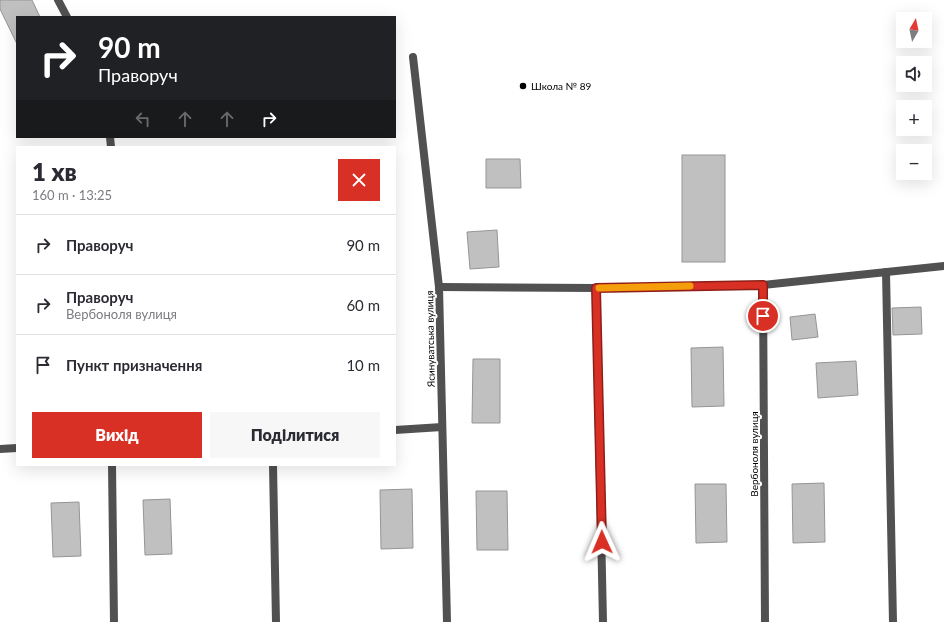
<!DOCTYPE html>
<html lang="uk">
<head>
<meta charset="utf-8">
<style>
  :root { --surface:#fff; --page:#f7f7f7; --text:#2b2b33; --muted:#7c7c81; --line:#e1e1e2; --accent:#d93025 }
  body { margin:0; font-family:Lato,sans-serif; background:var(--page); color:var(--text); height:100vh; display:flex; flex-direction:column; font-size:15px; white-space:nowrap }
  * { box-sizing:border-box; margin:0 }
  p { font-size:13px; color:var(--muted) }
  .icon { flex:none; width:22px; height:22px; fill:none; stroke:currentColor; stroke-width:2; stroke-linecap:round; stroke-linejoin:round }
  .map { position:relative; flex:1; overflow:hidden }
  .panel { position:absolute; left:16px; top:146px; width:380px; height:320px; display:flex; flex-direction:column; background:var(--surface); border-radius:0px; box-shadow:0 4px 16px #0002 }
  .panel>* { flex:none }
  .hud { position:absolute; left:16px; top:16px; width:380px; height:122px; border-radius:0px; box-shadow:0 4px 16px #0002; background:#202124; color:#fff; overflow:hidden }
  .needle { width:26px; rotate:9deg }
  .buttons { position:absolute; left:896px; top:12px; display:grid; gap:8px }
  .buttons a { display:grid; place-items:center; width:36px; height:36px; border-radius:0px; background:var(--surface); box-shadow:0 4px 16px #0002; font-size:20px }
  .pin { position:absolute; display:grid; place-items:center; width:34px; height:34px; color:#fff; margin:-17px; border:2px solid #fff; border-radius:50%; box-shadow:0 1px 4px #0007 }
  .me { position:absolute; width:44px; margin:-22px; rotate:359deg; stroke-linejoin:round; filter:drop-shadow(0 0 3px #0008) }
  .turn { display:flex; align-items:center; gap:14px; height:84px; padding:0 16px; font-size:18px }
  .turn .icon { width:52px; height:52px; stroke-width:2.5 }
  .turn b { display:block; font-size:28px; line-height:34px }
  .lanes { display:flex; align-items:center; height:38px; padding:0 16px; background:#0003; justify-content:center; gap:20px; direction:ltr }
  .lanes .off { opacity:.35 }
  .round { display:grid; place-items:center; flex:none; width:42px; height:42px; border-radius:0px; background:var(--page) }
  .head { display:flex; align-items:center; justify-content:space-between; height:68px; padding:0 16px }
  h1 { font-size:24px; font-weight:800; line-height:30px }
  .button { display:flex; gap:8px; margin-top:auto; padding:8px 16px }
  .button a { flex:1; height:46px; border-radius:0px; background:var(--accent); color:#fff; font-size:16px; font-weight:800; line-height:46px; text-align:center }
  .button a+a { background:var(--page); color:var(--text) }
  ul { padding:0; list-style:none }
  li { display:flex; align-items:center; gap:12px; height:60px; padding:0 16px; border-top:1px solid var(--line) }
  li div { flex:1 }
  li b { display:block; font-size:15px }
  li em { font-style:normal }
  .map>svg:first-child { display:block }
  .building { fill:#c0c0c0; stroke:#959595 }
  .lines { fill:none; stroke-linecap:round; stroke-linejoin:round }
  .lane { stroke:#515151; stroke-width:8 }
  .street { stroke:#515151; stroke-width:8 }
  .route-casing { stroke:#8d1f18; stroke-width:10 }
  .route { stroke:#d93025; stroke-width:7 }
  .slow { stroke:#f59e0b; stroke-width:7 }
  .poi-dot { fill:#000; stroke:#fff; stroke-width:1.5 }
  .labels { text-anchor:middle; stroke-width:4; stroke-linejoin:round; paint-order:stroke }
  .poi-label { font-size:10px; fill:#000; stroke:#fff; text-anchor:start }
  .street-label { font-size:10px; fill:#000; stroke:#fff }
</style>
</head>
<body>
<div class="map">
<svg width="944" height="622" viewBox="0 0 944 622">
  <rect width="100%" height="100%" fill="#fff"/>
  <g class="building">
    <path d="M0,0H32L40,17H17V44L0,9Z"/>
    <rect x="682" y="155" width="43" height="107"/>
    <path d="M486,159H520L521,188H486Z"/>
    <path d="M497,230L499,267L470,269L467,232Z"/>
    <path d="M921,307L922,334L893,335L892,308Z"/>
    <path d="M815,314L818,337L792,340L790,317Z"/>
    <path d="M723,347L724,406L692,407L691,348Z"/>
    <path d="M473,359H500V423H472Z"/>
    <path d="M856,361L858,395L818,398L816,363Z"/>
    <path d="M824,483L825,542L793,543L792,484Z"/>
    <path d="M695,484H726L727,542L696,543Z"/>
    <path d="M412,489L413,548L381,549L380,490Z"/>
    <path d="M476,491H507L508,550H477Z"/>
    <path d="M170,499L172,554L145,555L143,500Z"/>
    <path d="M79,502L81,556L53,557L51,503Z"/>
  </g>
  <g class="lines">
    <g class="lane">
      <path d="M886,272L893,622"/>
      <path d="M596,288L603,622"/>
      <path d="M395,430L442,427"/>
      <path d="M0,449L17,448"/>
      <path d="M273,465L276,622"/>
    </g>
    <g class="street">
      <path d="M58,0L67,17"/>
      <path d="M413,57L439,287L447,622"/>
      <path d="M110,137L111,147"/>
      <path d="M763,285L765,622"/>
      <path d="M439,287L596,288L763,285L944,266"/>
      <path d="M112,465L114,622"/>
    </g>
  </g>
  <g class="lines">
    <g class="route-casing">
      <path id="route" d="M602,542L596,288L763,285V316"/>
    </g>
    <use href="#route" class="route"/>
    <path class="slow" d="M599,288L690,286"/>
  </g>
  <circle class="poi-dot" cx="523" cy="86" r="4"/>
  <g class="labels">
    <g class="poi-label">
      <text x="531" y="90">Школа № 89</text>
    </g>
    <g class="street-label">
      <text transform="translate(430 339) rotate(-91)" y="4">Ясинуватська вулиця</text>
      <text transform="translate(754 454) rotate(-90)" y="4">Вербоноля вулиця</text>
    </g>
  </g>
</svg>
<div class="buttons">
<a><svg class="needle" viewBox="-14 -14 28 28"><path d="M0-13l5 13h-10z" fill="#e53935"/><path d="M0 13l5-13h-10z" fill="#7c7c81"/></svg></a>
<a><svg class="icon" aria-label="sound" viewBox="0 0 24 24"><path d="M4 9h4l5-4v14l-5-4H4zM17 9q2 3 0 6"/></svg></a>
<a>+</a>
<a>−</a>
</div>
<div class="pin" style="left:763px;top:316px;background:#d93025"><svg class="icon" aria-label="arrive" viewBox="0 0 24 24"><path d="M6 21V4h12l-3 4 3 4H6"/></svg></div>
<svg class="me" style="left:602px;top:542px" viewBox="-20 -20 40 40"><path d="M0-17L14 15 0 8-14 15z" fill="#d93025" stroke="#fff" stroke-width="4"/></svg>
<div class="hud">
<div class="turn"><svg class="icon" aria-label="right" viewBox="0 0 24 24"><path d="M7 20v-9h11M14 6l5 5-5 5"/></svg><div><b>90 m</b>Праворуч</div></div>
<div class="lanes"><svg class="icon off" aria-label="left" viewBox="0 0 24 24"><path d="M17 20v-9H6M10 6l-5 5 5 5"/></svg><svg class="icon off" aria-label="ahead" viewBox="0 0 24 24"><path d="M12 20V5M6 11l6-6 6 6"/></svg><svg class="icon off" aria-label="ahead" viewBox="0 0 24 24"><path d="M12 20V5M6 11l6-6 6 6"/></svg><svg class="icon" aria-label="right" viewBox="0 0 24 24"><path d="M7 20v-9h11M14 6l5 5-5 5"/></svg></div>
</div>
<section class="panel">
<div class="head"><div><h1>1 хв</h1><p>160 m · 13:25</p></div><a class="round" style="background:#d93025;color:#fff"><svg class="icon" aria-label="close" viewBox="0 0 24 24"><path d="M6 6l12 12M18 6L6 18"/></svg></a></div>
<ul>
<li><svg class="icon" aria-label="right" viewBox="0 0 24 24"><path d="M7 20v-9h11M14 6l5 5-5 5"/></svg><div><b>Праворуч</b></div><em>90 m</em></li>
<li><svg class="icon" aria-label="right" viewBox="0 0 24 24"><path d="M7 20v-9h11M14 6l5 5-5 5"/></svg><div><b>Праворуч</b><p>Вербоноля вулиця</p></div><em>60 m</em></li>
<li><svg class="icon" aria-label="arrive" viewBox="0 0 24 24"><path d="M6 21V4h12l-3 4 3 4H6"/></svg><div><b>Пункт призначення</b></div><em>10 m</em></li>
</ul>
<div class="button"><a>Вихід</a><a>Поділитися</a></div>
</section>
</div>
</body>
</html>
